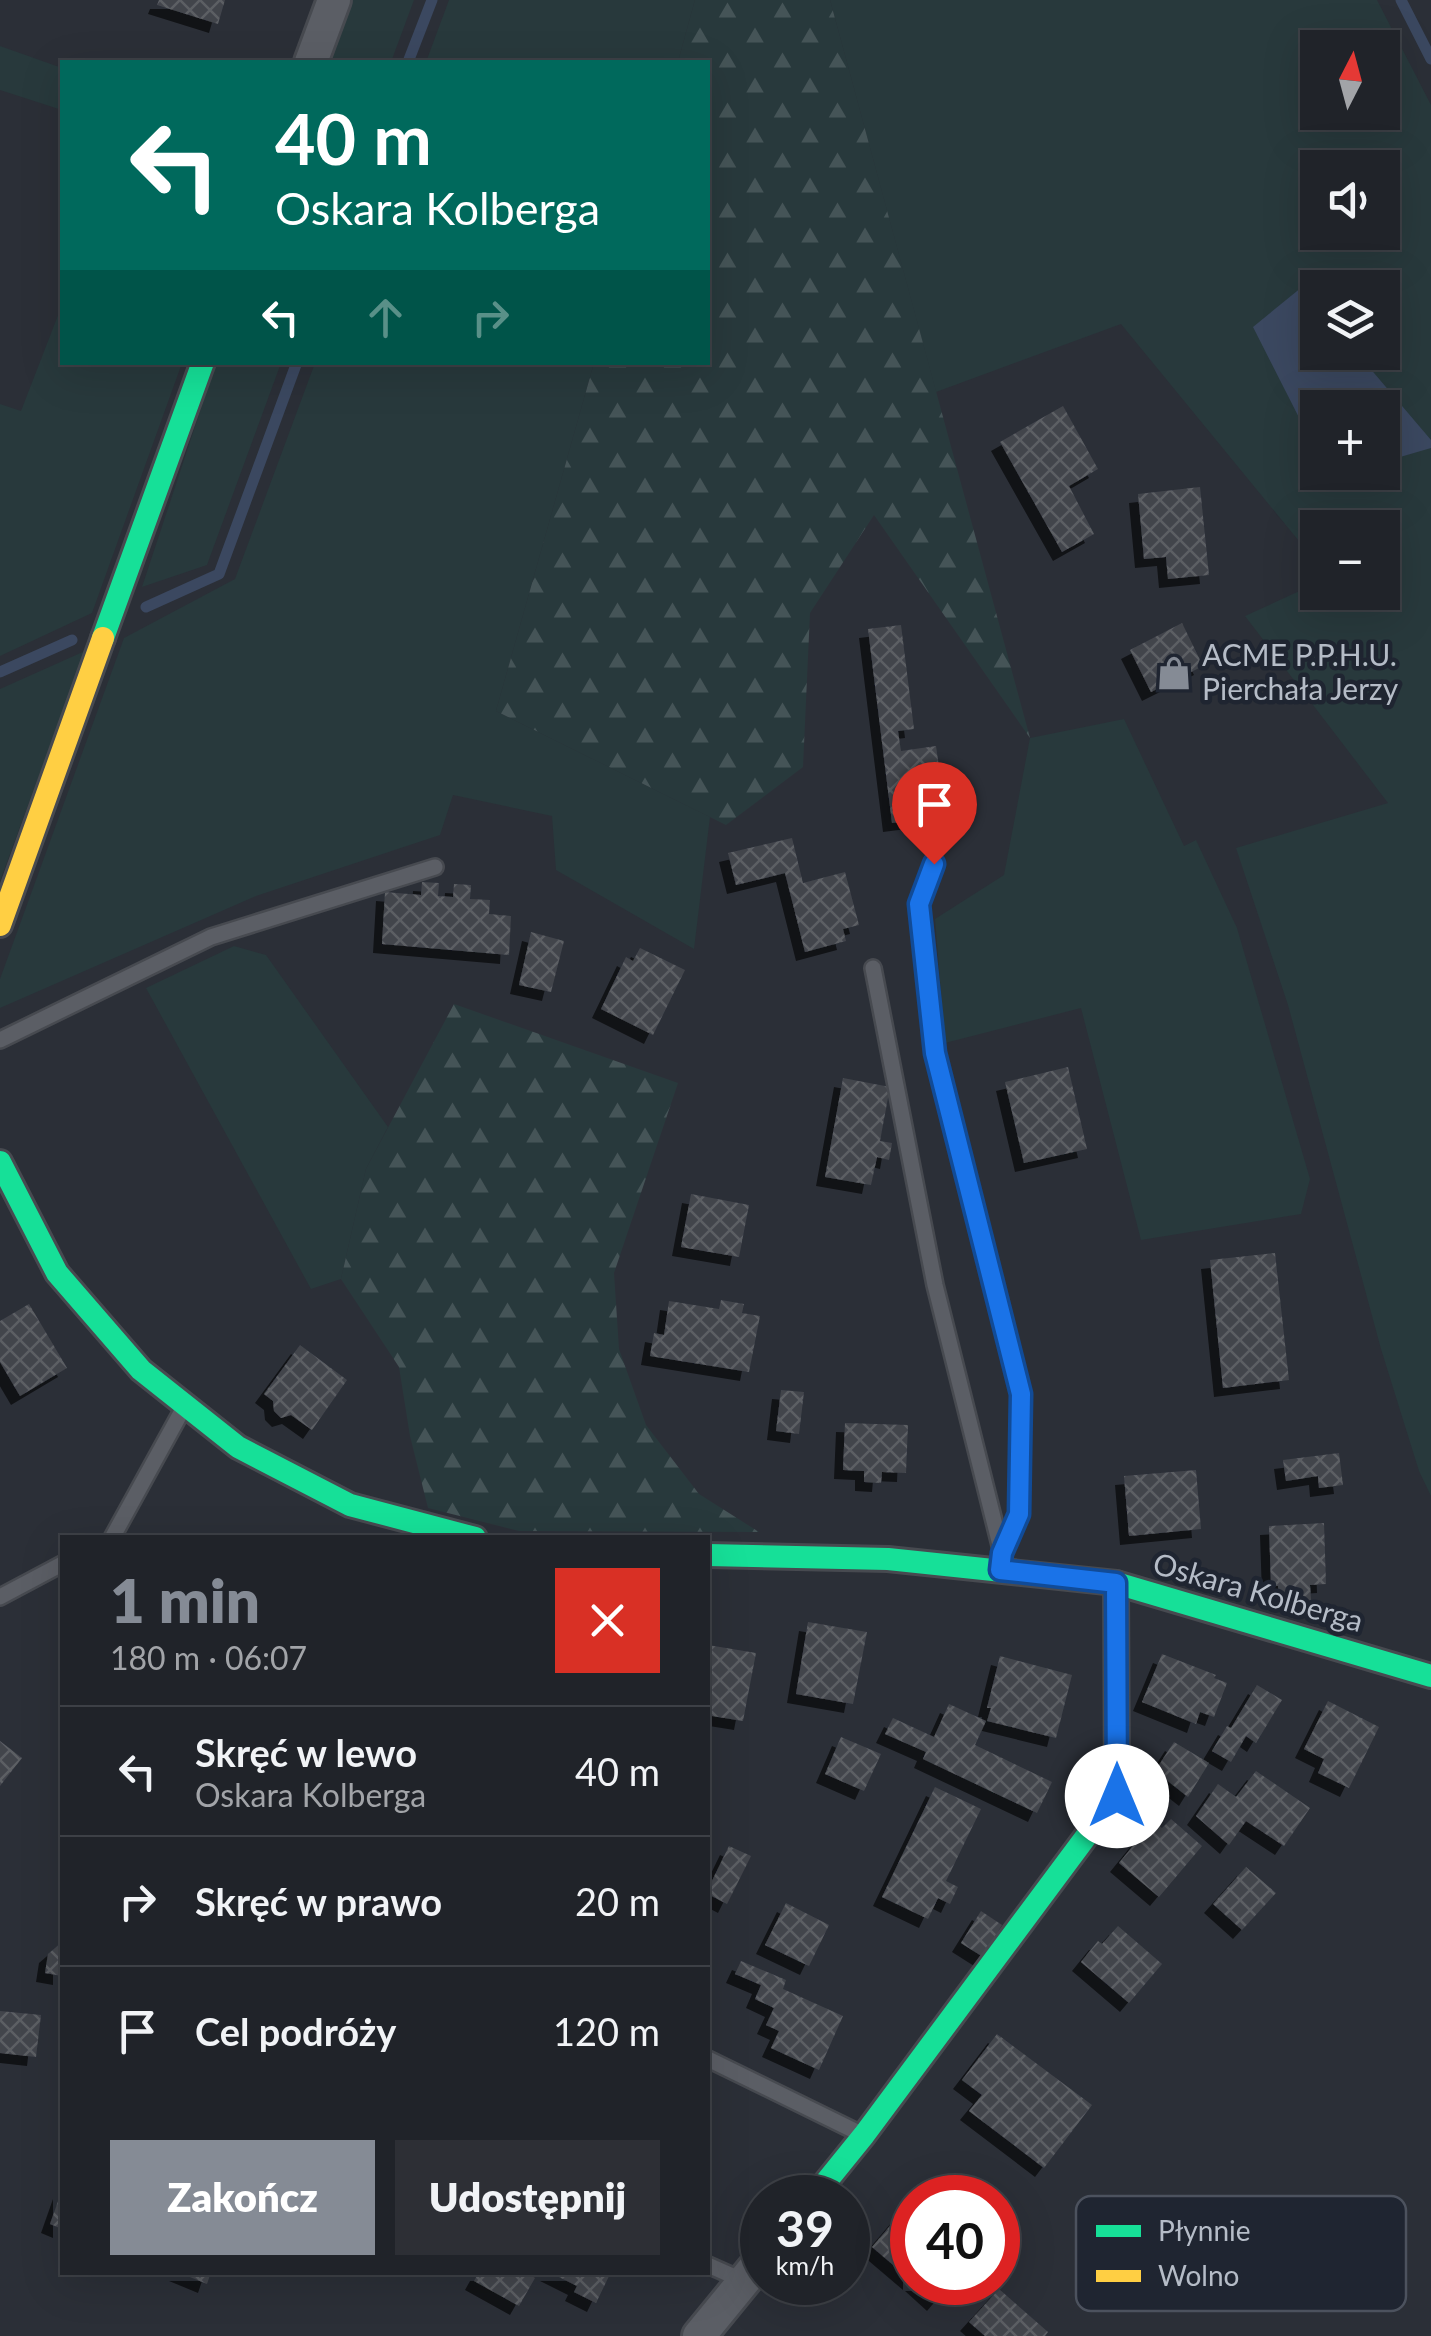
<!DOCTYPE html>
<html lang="pl">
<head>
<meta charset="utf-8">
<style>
  :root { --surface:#202329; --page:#2d2f35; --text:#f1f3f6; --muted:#a2a4a8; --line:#3d4046; --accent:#858b95 }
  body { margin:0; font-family:Lato,sans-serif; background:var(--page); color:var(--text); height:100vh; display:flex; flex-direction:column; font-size:38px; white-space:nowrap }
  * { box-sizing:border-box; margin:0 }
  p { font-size:32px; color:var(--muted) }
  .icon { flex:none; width:55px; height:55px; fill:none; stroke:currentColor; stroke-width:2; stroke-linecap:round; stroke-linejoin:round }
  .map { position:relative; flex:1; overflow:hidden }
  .details { position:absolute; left:60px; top:1535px; width:650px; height:740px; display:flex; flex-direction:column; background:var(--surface); border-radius:0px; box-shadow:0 10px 40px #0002,0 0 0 2px var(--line) }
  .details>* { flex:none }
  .hud { position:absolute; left:60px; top:60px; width:650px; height:305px; border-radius:0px; box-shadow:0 10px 40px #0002,0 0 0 2px var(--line); background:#00695c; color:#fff; overflow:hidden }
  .needle { width:65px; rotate:6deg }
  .fabs { position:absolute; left:1300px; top:30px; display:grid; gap:20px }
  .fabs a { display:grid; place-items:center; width:100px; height:100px; border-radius:0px; background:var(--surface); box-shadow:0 10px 40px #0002,0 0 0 2px var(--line); font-size:50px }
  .speed { position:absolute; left:740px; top:2175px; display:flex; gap:20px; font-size:50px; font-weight:700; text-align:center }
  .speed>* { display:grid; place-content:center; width:130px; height:130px; border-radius:50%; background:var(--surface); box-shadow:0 10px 40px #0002,0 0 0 2px var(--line); line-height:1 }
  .speed small { font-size:25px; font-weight:400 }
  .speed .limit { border:15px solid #d22; background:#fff; color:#111 }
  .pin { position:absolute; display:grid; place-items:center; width:85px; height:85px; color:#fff; margin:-102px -42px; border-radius:50% 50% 50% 0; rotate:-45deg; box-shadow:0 0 10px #0007 }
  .pin .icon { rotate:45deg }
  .me { position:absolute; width:110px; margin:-55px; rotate:0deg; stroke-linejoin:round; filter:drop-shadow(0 0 8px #0008) }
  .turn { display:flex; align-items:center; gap:35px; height:210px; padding:0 50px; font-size:45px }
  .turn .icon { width:130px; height:130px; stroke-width:2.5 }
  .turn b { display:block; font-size:70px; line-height:85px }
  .lanes { display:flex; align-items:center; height:95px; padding:0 50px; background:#0003; justify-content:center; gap:50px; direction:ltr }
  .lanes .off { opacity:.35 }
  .round { display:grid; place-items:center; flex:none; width:105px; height:105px; border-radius:0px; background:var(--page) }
  .headline { display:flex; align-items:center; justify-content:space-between; height:170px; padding:0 50px }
  h1 { font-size:60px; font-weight:800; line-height:75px; color:var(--accent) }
  .primary-button { display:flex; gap:20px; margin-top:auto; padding:20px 50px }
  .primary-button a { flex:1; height:115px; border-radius:0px; background:var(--accent); color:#fff; font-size:40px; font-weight:800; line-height:115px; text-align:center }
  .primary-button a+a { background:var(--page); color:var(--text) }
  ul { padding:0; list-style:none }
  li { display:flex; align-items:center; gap:30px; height:130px; padding:0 50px; border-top:2px solid var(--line) }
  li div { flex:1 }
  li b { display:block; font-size:38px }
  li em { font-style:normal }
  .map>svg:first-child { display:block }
  .green { fill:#28393c; fill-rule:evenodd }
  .forest { fill:url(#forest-firs) }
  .water { fill:#3b4860 }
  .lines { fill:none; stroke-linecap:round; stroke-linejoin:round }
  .stream { stroke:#3b4860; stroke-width:11 }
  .building { fill:url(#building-cross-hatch); filter:url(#shadow) }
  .lane-casing { stroke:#474a50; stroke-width:20 }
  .street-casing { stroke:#474a50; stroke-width:38 }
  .fast-casing { stroke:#474a50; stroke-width:28 }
  .slow-casing { stroke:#474a50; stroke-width:28 }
  .lane { stroke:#5b5e65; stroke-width:15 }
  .street { stroke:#5b5e65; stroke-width:32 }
  .fast { stroke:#16e098; stroke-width:22 }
  .slow { stroke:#ffcf43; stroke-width:22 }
  .route-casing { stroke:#114b97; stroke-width:25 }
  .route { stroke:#1a73e8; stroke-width:18 }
  .labels { text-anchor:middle; stroke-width:9; stroke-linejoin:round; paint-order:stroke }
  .poi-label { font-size:30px; fill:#b5bcc7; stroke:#1f2531; text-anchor:start }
  .street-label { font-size:30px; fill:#b5bcc7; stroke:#1f2531 }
  .key { fill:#1f2531; stroke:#4c525e; stroke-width:2.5 }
  .key-label { font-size:28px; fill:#b5bcc7 }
</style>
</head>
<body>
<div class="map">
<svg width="1431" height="2336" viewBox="0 0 1431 2336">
  <defs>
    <pattern id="forest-firs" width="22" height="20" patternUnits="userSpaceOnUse" patternTransform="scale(2.5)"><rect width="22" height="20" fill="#28393c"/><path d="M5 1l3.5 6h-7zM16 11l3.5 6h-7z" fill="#455457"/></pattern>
    <pattern id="building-cross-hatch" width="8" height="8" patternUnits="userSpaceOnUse" patternTransform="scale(2.5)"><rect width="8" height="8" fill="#42454c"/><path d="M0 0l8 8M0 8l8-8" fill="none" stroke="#5b5e64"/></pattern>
    <filter id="shadow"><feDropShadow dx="-9" dy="9" stdDeviation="0" flood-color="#0009"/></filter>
  </defs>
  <rect width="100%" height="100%" fill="#2b2f37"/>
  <g class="green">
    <path d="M351,0H414L391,62H327Z"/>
    <path d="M449,0H695L678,62H426Z"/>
    <path d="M830,0H1377L1431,105V1496L1419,1471L1381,1349L1288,1005L1236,848L1388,803L1245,616L1317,583L1318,592H1382V528H1318L1317,563L1121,324L936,392ZM1318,48H1382V112H1318ZM1318,168H1382V232H1318ZM1318,288H1382V352H1318ZM1318,408H1382V472H1318Z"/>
    <path d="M0,46L62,68V110L0,90Z"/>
    <path d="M62,305V362L182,363L92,613L0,656V404L21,411Z"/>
    <path d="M216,363H281L207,565L142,587Z"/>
    <path d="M315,363H594L496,711L710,817L694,949L556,870L552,816L453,795L440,835L256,896L0,1008V979L124,638L235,579Z"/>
    <path d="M85,651L0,881V689Z"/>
    <path d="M1124,719L1184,846L1196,840L1237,928L1310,1179L1301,1214L1141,1240L1081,1008L945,1043L935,919L1004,875L1030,738Z"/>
    <path d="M234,946L266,955L388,1127L366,1169L341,1279L311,1289L146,988Z"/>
  </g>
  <g class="forest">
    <path d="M695,0H830L1030,738L874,515L810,613L803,767L726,825L496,711L594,363L708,362V62H678Z"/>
    <path d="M454,1004L678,1083L614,1273L619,1349L646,1425L699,1494L759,1532L519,1531L428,1508L410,1436L399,1367L341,1279L366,1169Z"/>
  </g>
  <path class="water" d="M1302,287L1317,305L1318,352L1357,353L1431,440V448L1383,462L1382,408H1318L1317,453L1253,327Z"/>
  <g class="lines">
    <g class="stream">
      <path d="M1401,0L1431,59"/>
      <path d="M408,62L432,0"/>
      <path d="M146,607L219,574L297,362"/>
      <path d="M0,672L72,640"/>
    </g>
  </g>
  <g class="building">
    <path d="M159,0H225L218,24L157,5Z"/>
    <path d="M1063,406L1098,469L1069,486L1094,534L1062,552L1000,442Z"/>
    <path d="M1200,487L1209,575L1168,579L1166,557L1144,559L1138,494Z"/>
    <path d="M1182,623L1203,666L1151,692L1130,650Z"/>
    <path d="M901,625L914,729L898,731L901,751L936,746L944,801L937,802L939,817L892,823L868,629Z"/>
    <path d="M792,838L803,883L845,872L859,925L843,929L846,941L805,952L785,873L736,885L728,853Z"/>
    <path d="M422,882L439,883L438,896L453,897L454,884L471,885L470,899L490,900L489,914L511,916L509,955L382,944L385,892L421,895Z"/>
    <path d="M531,932L564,941L551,992L519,985Z"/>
    <path d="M640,948L685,970L653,1035L601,1009L626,957L633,961Z"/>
    <path d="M1068,1067L1087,1149L1024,1163L1005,1082Z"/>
    <path d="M843,1078L890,1087L880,1141L892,1143L889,1160L877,1157L871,1185L825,1177Z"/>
    <path d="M691,1194L749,1205L739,1257L681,1247Z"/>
    <path d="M1275,1253L1289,1380L1223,1388L1210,1260Z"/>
    <path d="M721,1300L744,1304L742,1313L760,1316L749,1372L650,1356L654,1333L664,1335L669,1301L719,1309Z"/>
    <path d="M29,1304L67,1368L20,1396L0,1362V1321Z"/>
    <path d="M300,1345L347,1380L312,1430L291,1415L281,1418L274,1411L273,1401L264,1394Z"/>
    <path d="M781,1390L804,1392L799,1434L776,1431Z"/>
    <path d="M845,1423L908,1425L906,1473L882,1472L881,1483L864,1482V1471L843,1470Z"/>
    <path d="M1339,1453L1343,1485L1319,1488L1318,1476L1286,1481L1283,1460Z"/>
    <path d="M1196,1470L1201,1529L1129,1536L1124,1476Z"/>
    <path d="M1324,1523L1326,1584L1310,1585L1311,1600L1279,1601L1278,1586H1271L1269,1526Z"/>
    <path d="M808,1622L867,1632L853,1704L796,1694Z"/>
    <path d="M708,1645L756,1653L743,1721L712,1716L711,1721L708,1720Z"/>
    <path d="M1162,1654L1216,1675L1214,1678L1227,1683L1214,1717L1200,1712L1196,1724L1142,1702Z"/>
    <path d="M1000,1656L1072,1675L1056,1738L987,1721L991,1708H987Z"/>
    <path d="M1257,1685L1282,1700L1256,1743L1246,1736L1231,1762L1212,1751L1227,1726L1231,1728Z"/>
    <path d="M1328,1701L1379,1727L1349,1788L1318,1773L1324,1759L1304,1749Z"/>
    <path d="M949,1704L986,1721L975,1745L1052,1782L1037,1813L923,1759L926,1752L885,1734L893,1718L934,1737Z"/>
    <path d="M841,1737L881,1754L864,1791L825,1774Z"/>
    <path d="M0,1741L22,1758L0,1786Z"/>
    <path d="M1174,1742L1209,1763L1188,1797L1155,1771Z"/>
    <path d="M1256,1771L1310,1808L1284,1846L1246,1821L1229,1845L1196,1816L1218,1784L1236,1797Z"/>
    <path d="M935,1787L981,1809L946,1881L958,1887L950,1904L938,1898L928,1919L882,1897Z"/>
    <path d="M1171,1819L1202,1846L1159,1897L1119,1863L1153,1821L1162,1828Z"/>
    <path d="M729,1846L751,1856L727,1904L708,1894V1889Z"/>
    <path d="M1246,1867L1276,1893L1242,1930L1213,1904Z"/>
    <path d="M786,1903L829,1925L809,1966L765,1945Z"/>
    <path d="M981,1911L1002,1925L983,1957L961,1943Z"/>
    <path d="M1118,1926L1162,1964L1129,2003L1081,1962L1098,1941L1102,1944Z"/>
    <path d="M62,1942V1976L45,1973L48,1954Z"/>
    <path d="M741,1961L786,1980L783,1989L843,2016L819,2070L771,2048L779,2031L766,2025L774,2008L755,1999L761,1985L735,1974Z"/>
    <path d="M0,2011L41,2015L36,2057L0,2053Z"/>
    <path d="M997,2034L1092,2105L1044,2168L969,2111L982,2095L962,2080Z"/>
    <path d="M62,2190V2229L50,2224Z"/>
    <path d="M912,2200V2281L872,2247Z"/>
    <path d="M178,2272H211L207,2284Z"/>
    <path d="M479,2272H526L535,2278L519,2306L474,2281Z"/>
    <path d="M549,2272H611L596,2303L574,2292L577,2286Z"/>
    <path d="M914,2282H953L936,2302Z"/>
    <path d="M999,2289L1048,2332L1045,2336H985L969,2322Z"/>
  </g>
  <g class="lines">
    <g class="lane-casing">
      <g id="lane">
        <path d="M934,864L919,904L935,1053L1021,1394L1019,1514L1002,1553L1001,1567"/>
        <path d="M873,968L935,1285L1002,1553"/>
        <path d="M0,1040L211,937L435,867"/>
        <path d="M112,1538L183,1409"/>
        <path d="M0,1597L62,1564"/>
        <path d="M708,2059L861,2134"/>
        <path d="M708,2265L744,2281"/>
      </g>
    </g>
    <g class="street-casing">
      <g id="street">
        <path d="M311,62L334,0"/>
        <path d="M699,2336L762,2259"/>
      </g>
    </g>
    <g class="fast-casing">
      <g id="fast">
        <path d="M103,638L203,362"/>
        <path d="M0,1162L57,1273L141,1370L238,1447L350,1505L475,1538"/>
        <path d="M708,1555L888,1559L1116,1583L1431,1676"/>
        <path d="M813,2198L864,2135L1117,1795L1116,1583"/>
      </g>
    </g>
    <g class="slow-casing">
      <path id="slow" d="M0,925L103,638"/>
    </g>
    <use href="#lane" class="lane"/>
    <use href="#street" class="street"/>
    <use href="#fast" class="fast"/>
    <use href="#slow" class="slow"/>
  </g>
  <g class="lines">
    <g class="route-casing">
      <path id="route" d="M934,864L919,904L935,1053L1021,1394L1019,1514L1002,1553L1000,1570L1116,1583L1117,1796"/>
    </g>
    <use href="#route" class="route"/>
  </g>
  <defs>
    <g id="shop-bare" transform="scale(2.7)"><path d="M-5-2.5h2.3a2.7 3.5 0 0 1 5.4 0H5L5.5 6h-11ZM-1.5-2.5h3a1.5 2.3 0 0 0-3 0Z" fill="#858b95" stroke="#1f2531" stroke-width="2.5" paint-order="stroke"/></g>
  </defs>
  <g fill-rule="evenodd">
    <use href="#shop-bare" x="1174" y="673"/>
  </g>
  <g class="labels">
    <g class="poi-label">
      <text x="1202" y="666">ACME P.P.H.U.<tspan x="1202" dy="34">Pierchała Jerzy</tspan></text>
    </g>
    <g class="street-label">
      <text transform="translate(1258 1593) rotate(16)" y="10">Oskara Kolberga</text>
    </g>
  </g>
  <rect x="1076" y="2196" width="330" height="115" rx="15" class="key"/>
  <rect x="1096" y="2225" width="45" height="12" fill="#16e098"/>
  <rect x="1096" y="2270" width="45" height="12" fill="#ffcf43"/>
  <g class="key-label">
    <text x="1158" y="2241">Płynnie</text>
    <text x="1158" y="2286">Wolno</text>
  </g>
</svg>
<div class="fabs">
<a><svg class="needle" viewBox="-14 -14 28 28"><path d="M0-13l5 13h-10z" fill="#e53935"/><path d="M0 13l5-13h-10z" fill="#a2a4a8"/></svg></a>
<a><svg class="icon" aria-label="sound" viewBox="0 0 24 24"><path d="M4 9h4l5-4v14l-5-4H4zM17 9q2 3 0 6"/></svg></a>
<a><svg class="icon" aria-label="layers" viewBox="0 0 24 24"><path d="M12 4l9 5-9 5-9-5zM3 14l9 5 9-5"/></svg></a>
<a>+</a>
<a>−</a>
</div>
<div class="speed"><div>39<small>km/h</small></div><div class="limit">40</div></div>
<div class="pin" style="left:934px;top:864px;background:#d93025"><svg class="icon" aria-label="arrive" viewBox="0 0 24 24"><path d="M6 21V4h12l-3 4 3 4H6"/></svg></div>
<svg class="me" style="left:1117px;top:1796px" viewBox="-20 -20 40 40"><circle r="19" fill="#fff"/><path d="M0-13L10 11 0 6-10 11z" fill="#1a73e8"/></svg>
<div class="hud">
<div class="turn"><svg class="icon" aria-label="left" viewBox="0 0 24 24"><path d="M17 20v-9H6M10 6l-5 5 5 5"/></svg><div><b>40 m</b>Oskara Kolberga</div></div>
<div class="lanes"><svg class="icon" aria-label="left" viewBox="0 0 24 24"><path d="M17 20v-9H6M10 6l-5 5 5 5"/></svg><svg class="icon off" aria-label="ahead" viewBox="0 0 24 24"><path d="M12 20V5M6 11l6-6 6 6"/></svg><svg class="icon off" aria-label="right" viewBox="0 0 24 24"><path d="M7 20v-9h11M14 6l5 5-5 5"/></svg></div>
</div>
<section class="details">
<div class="headline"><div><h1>1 min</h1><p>180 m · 06:07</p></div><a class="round" style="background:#d93025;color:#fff"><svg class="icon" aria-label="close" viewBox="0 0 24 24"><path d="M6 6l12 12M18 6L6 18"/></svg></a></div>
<ul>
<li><svg class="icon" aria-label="left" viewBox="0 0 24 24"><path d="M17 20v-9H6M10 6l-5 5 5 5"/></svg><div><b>Skręć w lewo</b><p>Oskara Kolberga</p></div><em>40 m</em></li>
<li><svg class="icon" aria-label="right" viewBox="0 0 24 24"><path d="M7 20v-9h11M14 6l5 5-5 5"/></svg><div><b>Skręć w prawo</b></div><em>20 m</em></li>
<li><svg class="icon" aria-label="arrive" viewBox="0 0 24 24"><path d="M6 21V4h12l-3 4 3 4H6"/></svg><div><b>Cel podróży</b></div><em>120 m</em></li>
</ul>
<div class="primary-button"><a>Zakończ</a><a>Udostępnij</a></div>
</section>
</div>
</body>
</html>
